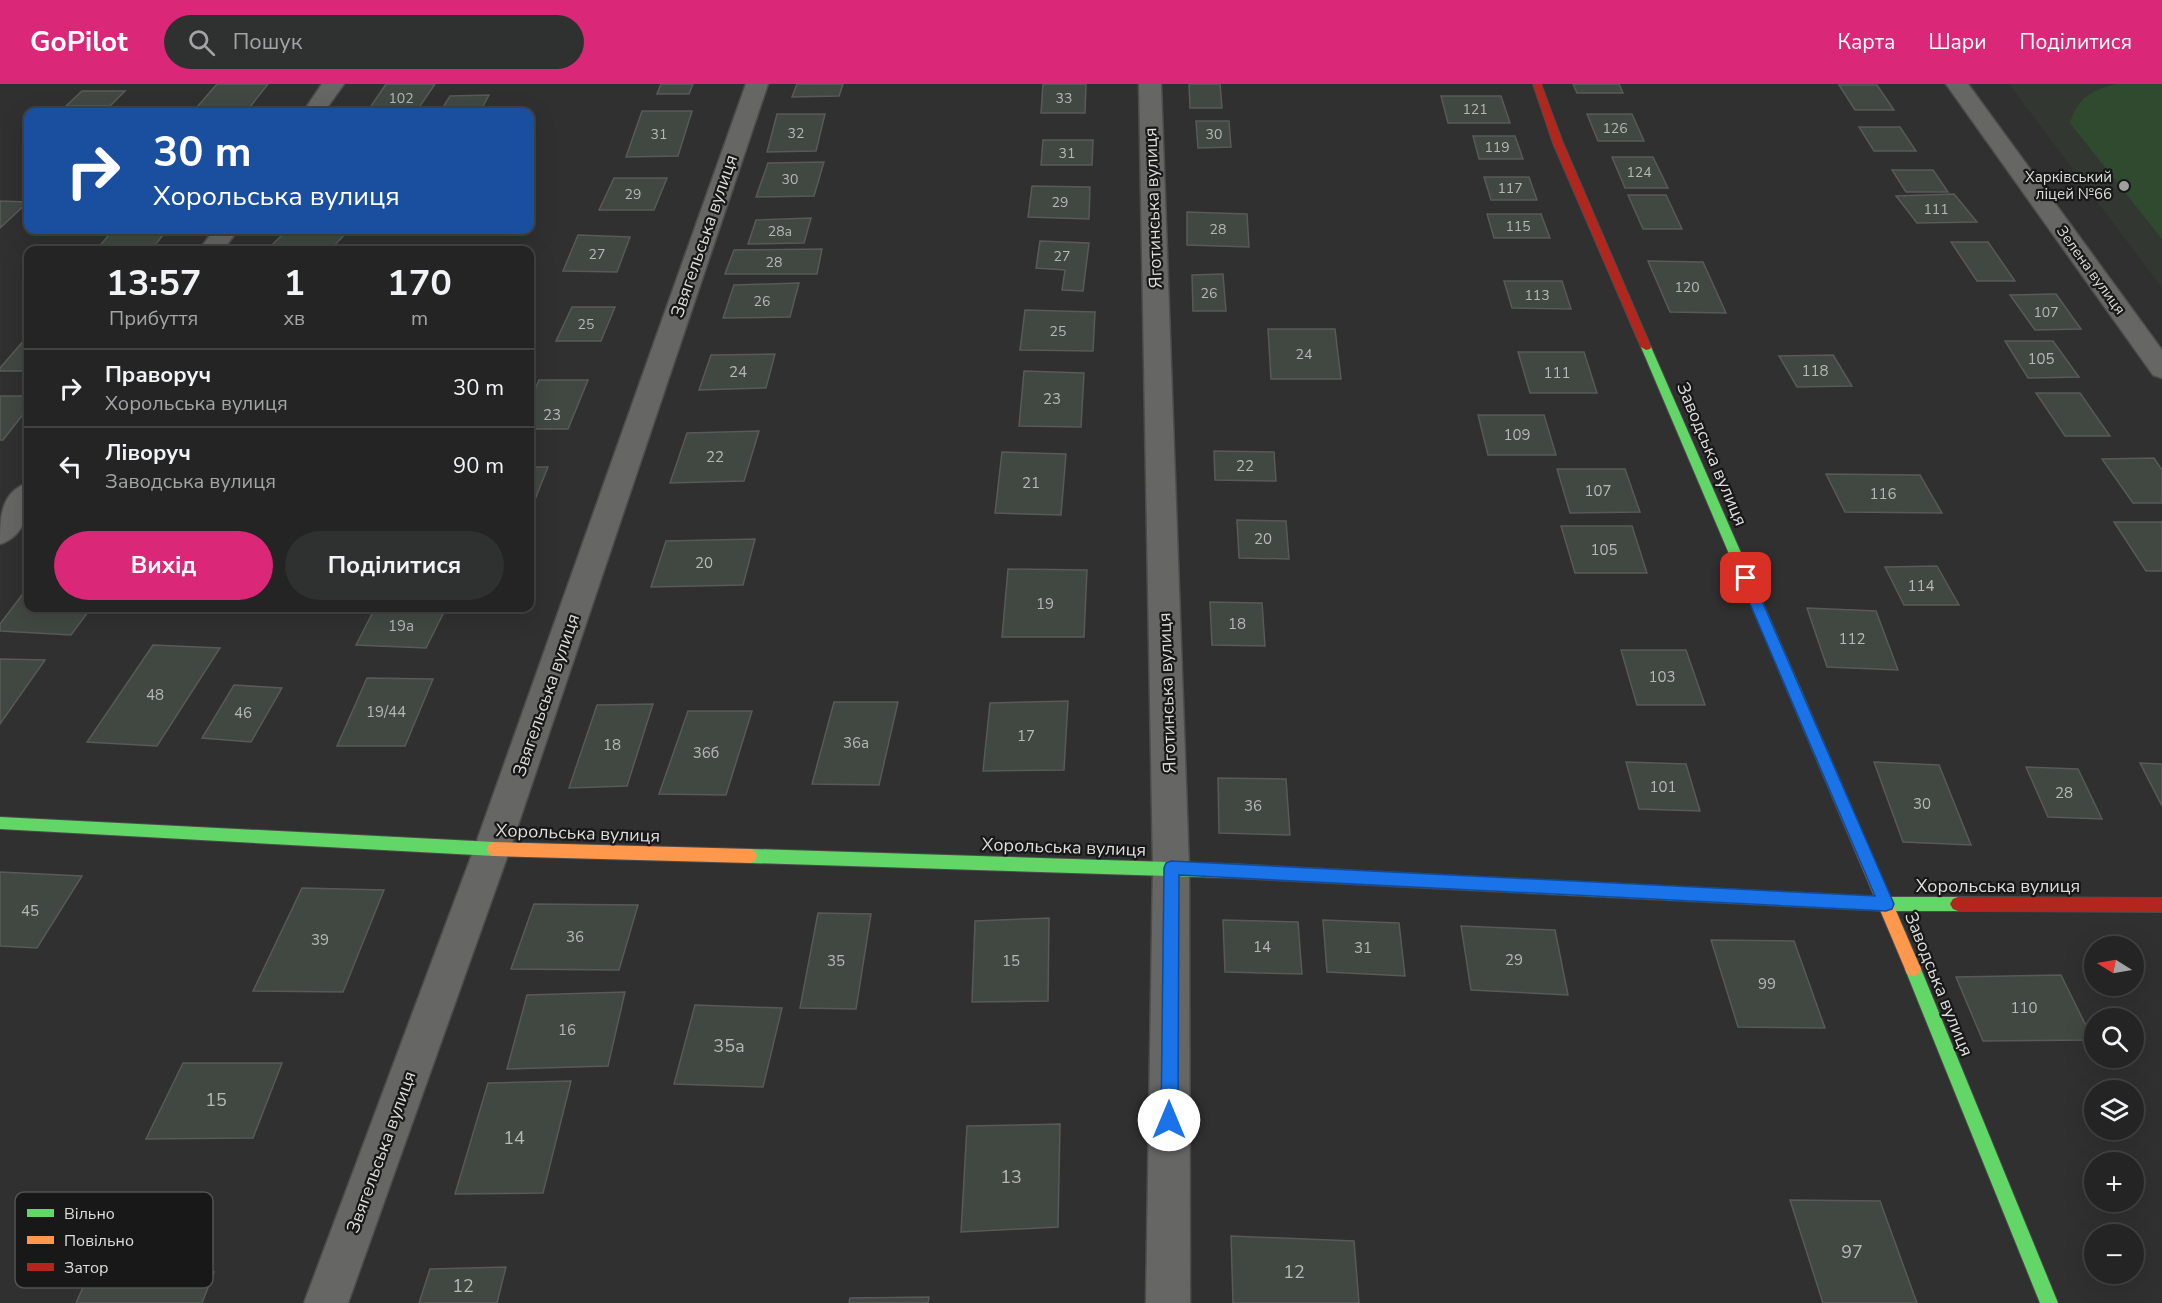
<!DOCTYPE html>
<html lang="uk">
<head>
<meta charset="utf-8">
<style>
  :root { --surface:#232423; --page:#2f3030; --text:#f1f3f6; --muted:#a3a4a6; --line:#404141; --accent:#db2777 }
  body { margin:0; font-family:"Nunito Sans",sans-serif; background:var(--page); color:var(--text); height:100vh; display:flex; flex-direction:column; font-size:22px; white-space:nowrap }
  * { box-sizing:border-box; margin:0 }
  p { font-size:20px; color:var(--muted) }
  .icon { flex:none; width:33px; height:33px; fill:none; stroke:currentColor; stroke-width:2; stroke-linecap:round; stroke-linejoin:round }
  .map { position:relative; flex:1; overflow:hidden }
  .details { position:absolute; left:24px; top:162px; width:510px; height:366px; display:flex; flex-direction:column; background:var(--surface); border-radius:12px; box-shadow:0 6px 24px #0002,0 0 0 2px var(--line) }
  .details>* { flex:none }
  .banner { position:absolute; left:24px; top:24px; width:510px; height:126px; border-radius:12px; box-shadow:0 6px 24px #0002,0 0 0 2px var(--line); background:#1a4fa0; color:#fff; overflow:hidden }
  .needle { width:39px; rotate:281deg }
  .buttons { position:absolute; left:2084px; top:852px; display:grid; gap:12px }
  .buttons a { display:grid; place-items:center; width:60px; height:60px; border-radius:50%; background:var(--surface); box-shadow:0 6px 24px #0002,0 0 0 2px var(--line); font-size:30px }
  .pin { position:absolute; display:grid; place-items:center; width:51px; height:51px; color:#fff; margin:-26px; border-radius:12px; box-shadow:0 3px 9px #0006 }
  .me { position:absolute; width:66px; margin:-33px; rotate:0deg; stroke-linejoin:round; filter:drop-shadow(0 0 4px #0008) }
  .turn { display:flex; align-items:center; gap:21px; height:126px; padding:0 30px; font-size:27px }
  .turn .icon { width:78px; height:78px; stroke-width:2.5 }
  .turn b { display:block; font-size:42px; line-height:51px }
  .eta { display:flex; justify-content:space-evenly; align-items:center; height:102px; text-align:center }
  .eta b { font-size:36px; font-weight:700; line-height:42px }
  .primary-button { display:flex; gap:12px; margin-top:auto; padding:12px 30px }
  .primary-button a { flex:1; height:69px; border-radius:36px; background:var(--accent); color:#fff; font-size:24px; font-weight:700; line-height:69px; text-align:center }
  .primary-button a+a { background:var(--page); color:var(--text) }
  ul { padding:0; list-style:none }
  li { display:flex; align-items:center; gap:18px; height:78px; padding:0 30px; border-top:2px solid var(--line) }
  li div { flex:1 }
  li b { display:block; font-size:22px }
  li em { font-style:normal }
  header { display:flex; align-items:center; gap:36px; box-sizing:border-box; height:84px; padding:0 30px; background:var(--accent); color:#fff }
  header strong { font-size:28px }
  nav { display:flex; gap:33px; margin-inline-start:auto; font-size:21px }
  .search { width:420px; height:54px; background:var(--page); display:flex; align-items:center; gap:15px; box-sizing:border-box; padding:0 21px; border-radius:33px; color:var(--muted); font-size:22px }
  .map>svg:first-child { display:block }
  .built { fill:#323831 }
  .green { fill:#304a2f }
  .building { fill:#414841; stroke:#585958; stroke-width:1.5 }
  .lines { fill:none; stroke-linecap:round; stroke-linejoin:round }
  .street-casing { stroke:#4b4c4b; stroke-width:3 }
  .fast-casing { stroke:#4b4c4b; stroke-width:2 }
  .slow-casing { stroke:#4b4c4b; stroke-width:2 }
  .jam-casing { stroke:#4b4c4b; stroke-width:2 }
  .street { fill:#666765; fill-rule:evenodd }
  .fast { fill:#63d668; fill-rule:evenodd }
  .slow { fill:#ff974d; fill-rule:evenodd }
  .jam { fill:#b3261e; fill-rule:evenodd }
  .route { fill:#1a73e8; stroke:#114b97; stroke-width:1.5 }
  .poi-dot { fill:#a0a19f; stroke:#171817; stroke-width:2 }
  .labels { text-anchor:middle; stroke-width:4.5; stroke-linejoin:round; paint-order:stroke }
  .far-number-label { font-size:14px; fill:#b6b8b5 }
  .far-poi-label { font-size:15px; fill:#dddedc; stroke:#171817; text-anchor:end }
  .far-street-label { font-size:15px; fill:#dddedc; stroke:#171817 }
  .number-label { font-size:15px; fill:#b6b8b5 }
  .street-label { font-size:18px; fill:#dddedc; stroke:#171817 }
  .near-number-label { font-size:18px; fill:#b6b8b5 }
  .key { fill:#171817; stroke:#525352; stroke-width:1.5 }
  .key-label { font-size:16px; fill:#dddedc }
</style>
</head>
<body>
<header>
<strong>GoPilot</strong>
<div class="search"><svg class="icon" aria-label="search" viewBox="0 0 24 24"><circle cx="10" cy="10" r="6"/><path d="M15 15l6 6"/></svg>Пошук</div>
<nav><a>Карта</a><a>Шари</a><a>Поділитися</a></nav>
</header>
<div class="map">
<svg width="2162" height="1219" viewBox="0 0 2162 1219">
  <rect width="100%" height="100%" fill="#2f302f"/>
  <path class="built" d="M2009,0H2162V204Z"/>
  <path class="green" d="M2118,0H2162V155L2070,39C2077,14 2093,5 2118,0Z"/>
  <g class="building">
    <path d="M217,0H268L250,23H197Z"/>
    <path d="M386,0H435L416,28H367Z"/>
    <path d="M661,0H693L689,10H657Z"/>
    <path d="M797,0H843L839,12L792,13Z"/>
    <path d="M1043,0H1086L1085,29H1041Z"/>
    <path d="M1189,0H1220L1222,24H1190Z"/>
    <path d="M1573,0H1619L1623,9H1577Z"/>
    <path d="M1839,1H1877L1894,26H1855Z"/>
    <path d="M82,7H125L110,22H66Z"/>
    <path d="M489,11L480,28H440L450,12Z"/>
    <path d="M1441,12H1501L1510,39H1448Z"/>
    <path d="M642,27H692L678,72L626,73Z"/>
    <path d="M777,30H825L816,67L767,68Z"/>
    <path d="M1587,30H1632L1644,57H1598Z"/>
    <path d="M1196,37H1229L1231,63L1198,64Z"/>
    <path d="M1859,43H1900L1916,67H1874Z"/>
    <path d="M1473,52H1515L1523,75H1479Z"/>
    <path d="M1043,56H1093L1092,81H1041Z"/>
    <path d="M1612,73H1653L1668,104H1625Z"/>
    <path d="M824,78L814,112L756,113L768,79Z"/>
    <path d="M1892,86H1933L1948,108H1906Z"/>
    <path d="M1484,93H1529L1537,116H1491Z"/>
    <path d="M614,94H667L654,126H599Z"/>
    <path d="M1032,102L1090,103L1089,135L1028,133Z"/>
    <path d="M1954,110L1977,138L1917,139L1896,112Z"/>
    <path d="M1628,111H1666L1682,145H1643Z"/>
    <path d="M0,117L28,118L0,144Z"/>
    <path d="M1187,128L1247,130L1249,163L1187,161Z"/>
    <path d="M1487,130H1541L1550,154H1494Z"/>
    <path d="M811,134L804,159L748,160L756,136Z"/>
    <path d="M113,146H167L152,165H97Z"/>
    <path d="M287,146H349L330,166H267Z"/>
    <path d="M578,151L630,153L617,188L563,187Z"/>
    <path d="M1040,157L1089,159L1083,207L1062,206L1065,186L1036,184Z"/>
    <path d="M1951,158H1988L2015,197H1977Z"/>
    <path d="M822,165L817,190H725L734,166Z"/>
    <path d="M1648,177L1703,178L1726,229L1670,228Z"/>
    <path d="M1223,190L1226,227H1193L1192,191Z"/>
    <path d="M1504,197H1562L1571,225L1512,224Z"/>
    <path d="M799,199L790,233L723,234L734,201Z"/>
    <path d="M2056,210L2081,245L2035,246L2010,211Z"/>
    <path d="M572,223H615L601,257H556Z"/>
    <path d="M1025,226L1095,228L1093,267L1020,266Z"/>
    <path d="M1268,245H1335L1341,295H1271Z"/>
    <path d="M26,254H28V287H0V284Z"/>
    <path d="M2005,257H2053L2079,293L2028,294Z"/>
    <path d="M1518,268H1584L1597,309H1530Z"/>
    <path d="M775,270L766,304L699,306L711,271Z"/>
    <path d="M1833,271L1852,302L1797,303L1779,272Z"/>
    <path d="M1024,287L1084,289L1081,343L1019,342Z"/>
    <path d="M539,296H588L568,345H530V317Z"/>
    <path d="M2036,309H2080L2110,352H2065Z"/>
    <path d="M0,312H28V324L3,356H0Z"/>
    <path d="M1478,331H1544L1556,371H1488Z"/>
    <path d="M759,347L744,397L670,399L687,349Z"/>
    <path d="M1214,367L1274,368L1276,397L1215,396Z"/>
    <path d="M1002,368L1066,370L1061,431L995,429Z"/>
    <path d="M2154,374L2162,386V419H2133L2102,375Z"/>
    <path d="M530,383H548L530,428Z"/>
    <path d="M1557,385H1625L1640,428L1570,429Z"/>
    <path d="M1826,390L1920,391L1942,429L1845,428Z"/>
    <path d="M1237,436L1286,437L1289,475L1239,474Z"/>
    <path d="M2114,438H2162V487H2146Z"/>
    <path d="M1561,442H1632L1647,489H1575Z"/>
    <path d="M755,455L743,501L651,503L666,457Z"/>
    <path d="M1937,482L1959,521H1904L1885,483Z"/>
    <path d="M1008,485L1087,486L1084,553H1002Z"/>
    <path d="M28,503V524H91L71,551L0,547V540Z"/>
    <path d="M1210,518L1262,519L1265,562L1212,561Z"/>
    <path d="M375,524H446L426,564L356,561Z"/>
    <path d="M1807,524L1876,527L1898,586L1827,583Z"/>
    <path d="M153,561L220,564L157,662L87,658Z"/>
    <path d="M1621,566H1686L1705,621H1637Z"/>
    <path d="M0,575L45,576L0,640Z"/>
    <path d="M367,594L433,595L405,662H337Z"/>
    <path d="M234,601L282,604L251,658L202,654Z"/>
    <path d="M1068,617L1064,686L983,687L990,619Z"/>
    <path d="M834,618H898L879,701L812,700Z"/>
    <path d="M653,620L627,702L569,704L597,621Z"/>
    <path d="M688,627H752L726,711L659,710Z"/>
    <path d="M1626,678L1686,680L1700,727L1639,725Z"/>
    <path d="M1874,678L1939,681L1971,761L1903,758Z"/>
    <path d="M2140,679L2162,680V722Z"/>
    <path d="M2026,683L2078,685L2102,735L2048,733Z"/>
    <path d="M1218,694L1286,695L1290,751L1219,749Z"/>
    <path d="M0,788L82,792L37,864L0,862Z"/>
    <path d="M302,804L384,806L343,908L253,907Z"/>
    <path d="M534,820L638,821L619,886L511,885Z"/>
    <path d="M818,829L871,830L856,925L800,924Z"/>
    <path d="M1049,834L1048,917L972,918L975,837Z"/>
    <path d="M1223,836L1298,838L1302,890L1225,888Z"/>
    <path d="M1323,836L1399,839L1405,892L1327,888Z"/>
    <path d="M1461,842L1555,846L1568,911L1471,906Z"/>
    <path d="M1711,856L1794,857L1825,944L1738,943Z"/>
    <path d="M2061,891L2093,956L1983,957L1956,893Z"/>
    <path d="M625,908L608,982L507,985L527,911Z"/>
    <path d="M695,921L782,924L763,1003L674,1000Z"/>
    <path d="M183,979H282L253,1054L146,1055Z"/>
    <path d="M571,997L543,1109L455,1110L488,999Z"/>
    <path d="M1060,1040L1058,1143L961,1148L967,1042Z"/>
    <path d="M1790,1116L1880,1117L1917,1219H1823Z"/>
    <path d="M1231,1152L1354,1157L1359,1219H1233Z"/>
    <path d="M506,1183L497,1219H419L430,1185Z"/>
    <path d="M214,1188L202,1219H76L88,1192Z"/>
    <path d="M929,1213L928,1219H849L850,1214Z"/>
  </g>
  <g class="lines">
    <g class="street-casing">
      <g id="street">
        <path d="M322,0H344L324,28H303Z"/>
        <path d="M746,0H768L510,765L348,1219H304L474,765Z"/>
        <path d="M1139,0H1161L1189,784L1190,1219H1146L1153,784Z"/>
        <path d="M1946,0H1968L2162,266V294L2153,291Z"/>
        <path d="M214,146H238L223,166H199Z"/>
        <path d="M28,399C31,423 26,452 0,460C0,435 0,408 28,399Z"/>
      </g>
    </g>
    <g class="fast-casing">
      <g id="fast">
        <path d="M1646,260L1651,263L1801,606L1799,610H1789L1787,606L1641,263Z"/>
        <path d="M0,733L494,758L499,760L501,765L499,770L494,772L0,745Z"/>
        <path d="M750,765L1232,780L1237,782L1239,787L1237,792L1232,794L750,779L745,777L743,772L745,767Z"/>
        <path d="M1464,792L1886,813H1958L1963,815L1966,820L1963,825L1958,827H1886L1464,806L1459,804L1456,799L1459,794Z"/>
        <path d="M1913,878L1919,880L1921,885L2058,1219H2040L1905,885L1907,880Z"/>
      </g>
    </g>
    <g class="slow-casing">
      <g id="slow">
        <path d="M1794,600L1799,602L1801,606L1921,885L1919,890L1913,892L1907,890L1905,885L1787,606L1789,602Z"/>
        <path d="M494,758L750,765L755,767L757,772L755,777L750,779L494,772L489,770L487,765L489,760Z"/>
      </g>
    </g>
    <g class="jam-casing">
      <g id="jam">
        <path d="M1533,0H1541L1563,59L1651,263L1650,265L1646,266L1641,263L1553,59Z"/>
        <path d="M1232,780L1464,792L1469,794L1472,799L1469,804L1464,806L1232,794L1227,792L1225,787L1227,782Z"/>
        <path d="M1958,813L2162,814V828L1958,827L1953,825L1950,820L1953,815Z"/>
      </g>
    </g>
    <use href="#street" class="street"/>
    <use href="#fast" class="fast"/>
    <use href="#slow" class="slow"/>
    <use href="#jam" class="jam"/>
  </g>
  <path class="route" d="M1746,489L1752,494L1894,820L1892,825L1886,827L1179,791L1178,1036L1175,1042L1169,1044L1163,1042L1161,1036L1164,784L1166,779L1171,777L1875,812L1739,494Z"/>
  <circle class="poi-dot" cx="2124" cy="102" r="6"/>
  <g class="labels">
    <g class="far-number-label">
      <text x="401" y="19">102</text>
      <text x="1064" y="19">33</text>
      <text x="1475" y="30">121</text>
      <text x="1615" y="49">126</text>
      <text x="796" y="54">32</text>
      <text x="659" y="55">31</text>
      <text x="1214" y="55">30</text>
      <text x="1497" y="68">119</text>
      <text x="1067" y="74">31</text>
      <text x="1639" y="93">124</text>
      <text x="790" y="100">30</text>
      <text x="1510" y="109">117</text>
      <text x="633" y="115">29</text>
      <text x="1060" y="123">29</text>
      <text x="1936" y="130">111</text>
      <text x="1518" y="147">115</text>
      <text x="1218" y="150">28</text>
      <text x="780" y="152">28а</text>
      <text x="597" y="175">27</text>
      <text x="1062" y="177">27</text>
      <text x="774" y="183">28</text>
      <text x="1687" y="208">120</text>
      <text x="1209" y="214">26</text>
      <text x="1537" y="216">113</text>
      <text x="762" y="222">26</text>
      <text x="2046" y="233">107</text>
      <text x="586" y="245">25</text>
      <text x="1058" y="252">25</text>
      <text x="1304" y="275">24</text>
    </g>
    <g class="far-poi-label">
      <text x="2112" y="98">Харківський<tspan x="2112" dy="17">ліцей №66</tspan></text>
    </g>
    <g class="far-street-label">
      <text transform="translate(2091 186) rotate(54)" y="5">Зелена вулиця</text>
    </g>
    <g class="number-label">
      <text x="2041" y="280">105</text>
      <text x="1815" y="292">118</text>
      <text x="738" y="293">24</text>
      <text x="1557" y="294">111</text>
      <text x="1052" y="320">23</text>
      <text x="552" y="336">23</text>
      <text x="1517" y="356">109</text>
      <text x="715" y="378">22</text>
      <text x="1245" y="387">22</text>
      <text x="1031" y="404">21</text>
      <text x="1598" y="412">107</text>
      <text x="1883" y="415">116</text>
      <text x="1263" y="460">20</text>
      <text x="1604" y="471">105</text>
      <text x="704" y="484">20</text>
      <text x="1921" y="507">114</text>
      <text x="1045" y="525">19</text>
      <text x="1237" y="545">18</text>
      <text x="401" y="547">19а</text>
      <text x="1852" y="560">112</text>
      <text x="1662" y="598">103</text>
      <text x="155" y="616">48</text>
      <text x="386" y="633">19/44</text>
      <text x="243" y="634">46</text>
      <text x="1026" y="657">17</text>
      <text x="856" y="664">36а</text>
      <text x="612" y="666">18</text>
      <text x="706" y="674">36б</text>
      <text x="1663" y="708">101</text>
      <text x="2064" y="714">28</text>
      <text x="1922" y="725">30</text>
      <text x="1253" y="727">36</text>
      <text x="30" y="832">45</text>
      <text x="575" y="858">36</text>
      <text x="320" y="861">39</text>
      <text x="1262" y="868">14</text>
      <text x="1363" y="869">31</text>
      <text x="1514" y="881">29</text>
      <text x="836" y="882">35</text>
      <text x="1011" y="882">15</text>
      <text x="1767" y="905">99</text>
      <text x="2024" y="929">110</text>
      <text x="567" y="951">16</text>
    </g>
    <g class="street-label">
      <text transform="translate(1153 124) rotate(-92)" y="6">Яготинська вулиця</text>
      <text transform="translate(704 152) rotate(-71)" y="6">Звягельська вулиця</text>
      <text transform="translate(1712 370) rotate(67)" y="6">Заводська вулиця</text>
      <text transform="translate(1167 609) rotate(-92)" y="6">Яготинська вулиця</text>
      <text transform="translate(546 611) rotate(-71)" y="6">Звягельська вулиця</text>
      <text transform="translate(578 749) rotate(2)" y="6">Хорольська вулиця</text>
      <text transform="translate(1064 763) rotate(2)" y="6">Хорольська вулиця</text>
      <text x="1998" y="808">Хорольська вулиця</text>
      <text transform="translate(1939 900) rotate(68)" y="6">Заводська вулиця</text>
      <text transform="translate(381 1068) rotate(-70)" y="6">Звягельська вулиця</text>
    </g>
    <g class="near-number-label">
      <text x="729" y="968">35а</text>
      <text x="216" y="1022">15</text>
      <text x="514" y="1060">14</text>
      <text x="1011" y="1099">13</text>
      <text x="1852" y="1174">97</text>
      <text x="1294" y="1194">12</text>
      <text x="463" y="1208">12</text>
    </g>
  </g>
  <rect x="15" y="1108" width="198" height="96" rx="9" class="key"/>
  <rect x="27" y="1125" width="27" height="8" fill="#63d668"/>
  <rect x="27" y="1152" width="27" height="8" fill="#ff974d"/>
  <rect x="27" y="1179" width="27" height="8" fill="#b3261e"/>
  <g class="key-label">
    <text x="64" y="1135">Вільно</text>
    <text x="64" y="1162">Повільно</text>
    <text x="64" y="1189">Затор</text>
  </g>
</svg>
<div class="buttons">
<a><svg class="needle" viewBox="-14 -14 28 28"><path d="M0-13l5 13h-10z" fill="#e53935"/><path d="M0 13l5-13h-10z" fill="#a3a4a6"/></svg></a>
<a><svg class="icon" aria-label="search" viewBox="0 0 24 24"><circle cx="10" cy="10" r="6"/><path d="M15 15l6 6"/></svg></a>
<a><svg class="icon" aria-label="layers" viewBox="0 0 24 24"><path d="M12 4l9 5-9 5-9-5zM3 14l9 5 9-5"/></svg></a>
<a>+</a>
<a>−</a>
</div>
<div class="pin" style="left:1746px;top:494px;background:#d93025"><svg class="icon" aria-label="arrive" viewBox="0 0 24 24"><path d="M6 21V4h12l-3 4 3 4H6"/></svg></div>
<svg class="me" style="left:1169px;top:1036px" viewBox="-20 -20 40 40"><circle r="19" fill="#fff"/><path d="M0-13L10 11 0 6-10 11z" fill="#1a73e8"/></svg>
<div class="banner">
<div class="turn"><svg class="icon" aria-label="right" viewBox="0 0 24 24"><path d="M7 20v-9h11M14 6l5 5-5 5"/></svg><div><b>30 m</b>Хорольська вулиця</div></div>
</div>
<section class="details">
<div class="eta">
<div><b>13:57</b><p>Прибуття</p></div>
<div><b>1</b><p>хв</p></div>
<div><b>170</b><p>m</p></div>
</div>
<ul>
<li><svg class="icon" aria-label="right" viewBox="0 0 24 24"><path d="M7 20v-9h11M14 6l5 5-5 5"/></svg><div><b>Праворуч</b><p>Хорольська вулиця</p></div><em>30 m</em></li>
<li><svg class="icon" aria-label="left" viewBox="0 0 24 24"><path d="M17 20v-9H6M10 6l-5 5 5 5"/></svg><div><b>Ліворуч</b><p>Заводська вулиця</p></div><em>90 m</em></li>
</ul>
<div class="primary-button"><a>Вихід</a><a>Поділитися</a></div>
</section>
</div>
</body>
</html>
